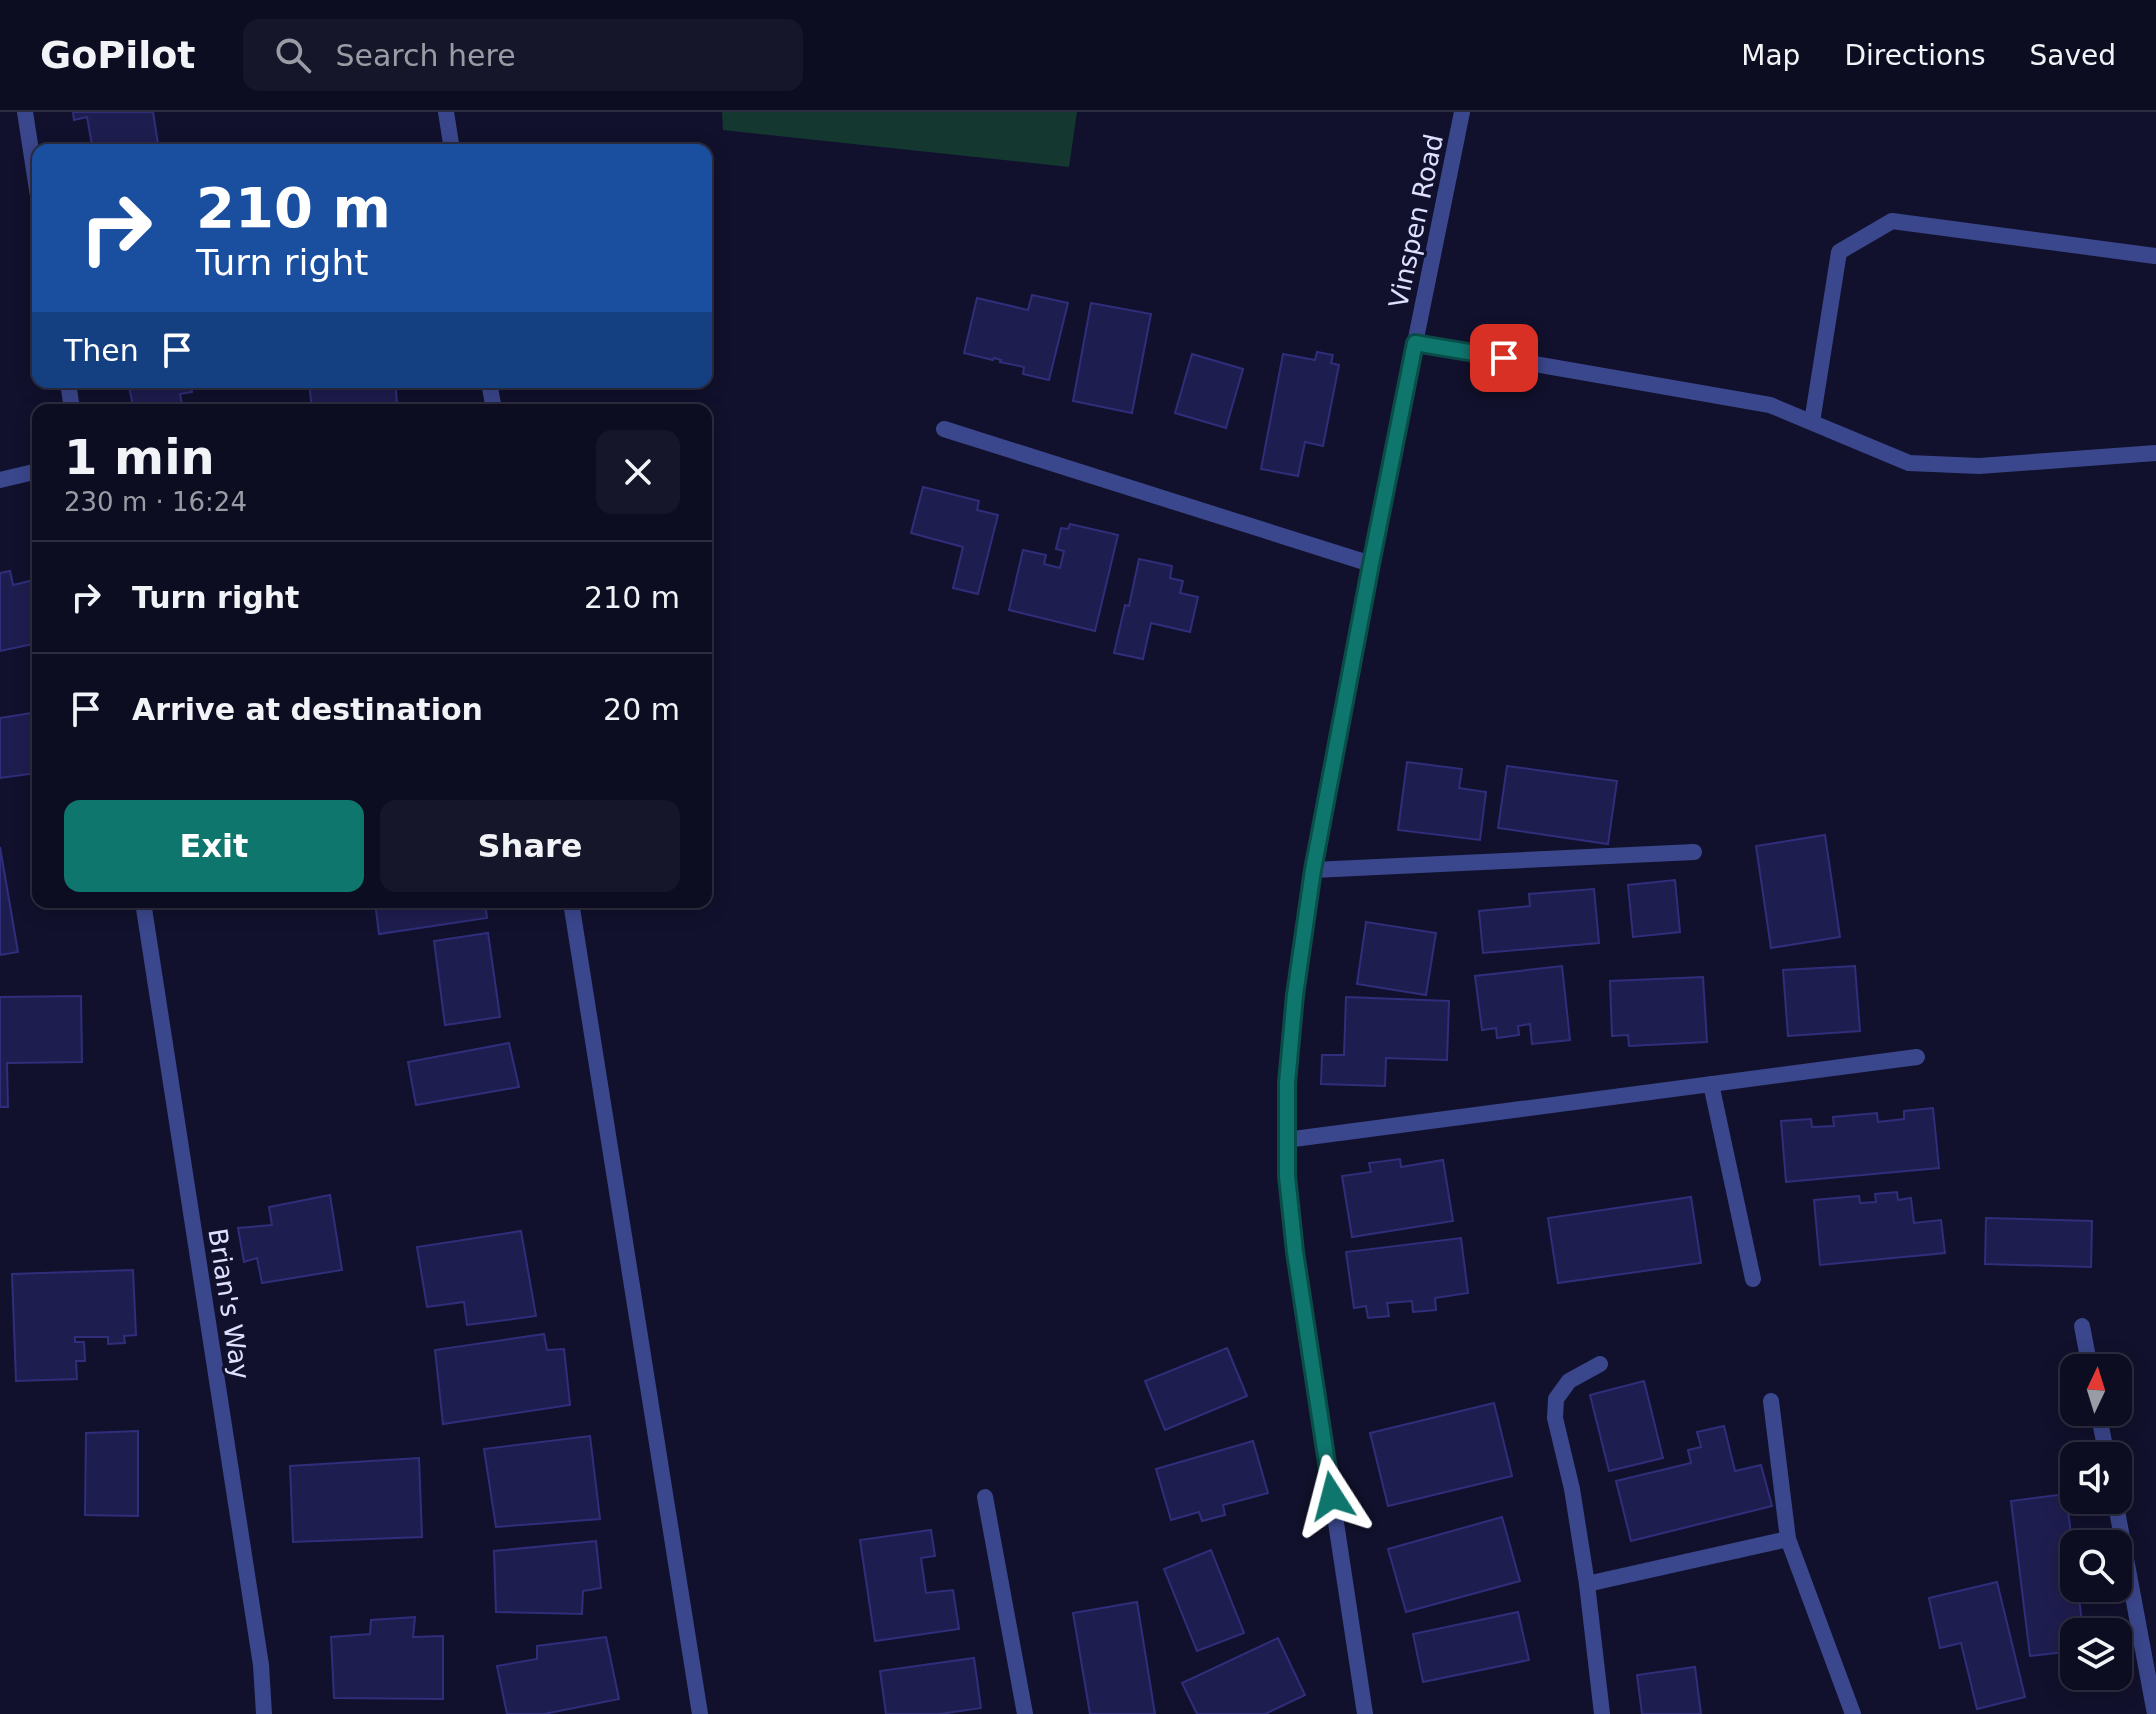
<!DOCTYPE html>
<html lang="en">
<head>
<meta charset="utf-8">
<style>
  :root { --surface:#0d0d22; --page:#16162a; --text:#f1f3f6; --muted:#9a9ca5; --line:#2d2d40; --accent:#0f766e }
  body { margin:0; font-family:"DejaVu Sans",sans-serif; background:var(--page); color:var(--text); height:100vh; display:flex; flex-direction:column; font-size:30px; white-space:nowrap }
  * { box-sizing:border-box; margin:0 }
  p { font-size:26px; color:var(--muted) }
  .icon { flex:none; width:44px; height:44px; fill:none; stroke:currentColor; stroke-width:2; stroke-linecap:round; stroke-linejoin:round }
  .map { position:relative; flex:1; overflow:hidden }
  .sheet { position:absolute; left:32px; top:292px; width:680px; height:504px; display:flex; flex-direction:column; background:var(--surface); border-radius:16px; box-shadow:0 4px 20px #0003,0 0 0 2px var(--line) }
  .sheet>* { flex:none }
  .top-card { position:absolute; left:32px; top:32px; width:680px; height:244px; border-radius:16px; box-shadow:0 4px 20px #0003,0 0 0 2px var(--line); background:#1a4fa0; color:#fff; overflow:hidden }
  .needle { width:52px; rotate:4deg }
  .buttons { position:absolute; left:2060px; top:1242px; display:grid; gap:16px }
  .buttons a { display:grid; place-items:center; width:72px; height:72px; border-radius:16px; background:var(--surface); box-shadow:0 4px 20px #0003,0 0 0 2px var(--line); font-size:40px }
  .pin { position:absolute; display:grid; place-items:center; width:68px; height:68px; color:#fff; margin:-34px; border-radius:16px; box-shadow:0 4px 12px #0006 }
  .me { position:absolute; width:88px; margin:-44px; rotate:351deg; stroke-linejoin:round; filter:drop-shadow(0 0 6px #0008) }
  .turn { display:flex; align-items:center; gap:28px; height:168px; padding:0 32px; font-size:36px }
  .turn .icon { width:104px; height:104px; stroke-width:2.5 }
  .turn b { display:block; font-size:56px; line-height:68px }
  .then { display:flex; align-items:center; height:76px; padding:0 32px; background:#0003; gap:16px; font-size:30px }
  .round { display:grid; place-items:center; flex:none; width:84px; height:84px; border-radius:16px; background:var(--page) }
  .overview { display:flex; align-items:center; justify-content:space-between; height:136px; padding:0 32px }
  h1 { font-size:48px; font-weight:700; line-height:60px }
  .button { display:flex; gap:16px; margin-top:auto; padding:16px 32px }
  .button a { flex:1; height:92px; border-radius:16px; background:var(--accent); color:#fff; font-size:32px; font-weight:700; line-height:92px; text-align:center }
  .button a+a { background:var(--page); color:var(--text) }
  ul { padding:0; list-style:none }
  li { display:flex; align-items:center; gap:24px; height:112px; padding:0 32px; border-top:2px solid var(--line) }
  li div { flex:1 }
  li b { display:block; font-size:30px }
  li em { font-style:normal }
  header { display:flex; align-items:center; gap:48px; box-sizing:border-box; height:112px; padding:0 40px; background:var(--surface); border-bottom:2px solid var(--line) }
  header strong { font-size:38px }
  nav { display:flex; gap:44px; margin-inline-start:auto; font-size:28px }
  .search { width:560px; height:72px; background:var(--page); display:flex; align-items:center; gap:20px; box-sizing:border-box; padding:0 28px; border-radius:16px; color:var(--muted); font-size:30px }
  .map>svg:first-child { display:block }
  .green { fill:#143830 }
  .building { fill:#1e1d4f; stroke:#302e7b; stroke-width:2 }
  .lines { fill:none; stroke-linecap:round; stroke-linejoin:round }
  .minor { stroke:#3b478d; stroke-width:16 }
  .route-casing { stroke:#0a4d48; stroke-width:20 }
  .route { stroke:#0f766e; stroke-width:14 }
  .labels { text-anchor:middle; stroke-width:6; stroke-linejoin:round; paint-order:stroke }
  .street-label { font-size:26px; fill:#dee0ff; stroke:#11112d }
</style>
</head>
<body>
<header>
<strong>GoPilot</strong>
<div class="search"><svg class="icon" aria-label="search" viewBox="0 0 24 24"><circle cx="10" cy="10" r="6"/><path d="M15 15l6 6"/></svg>Search here</div>
<nav><a>Map</a><a>Directions</a><a>Saved</a></nav>
</header>
<div class="map">
<svg width="2156" height="1602" viewBox="0 0 2156 1602">
  <rect width="100%" height="100%" fill="#11112d"/>
  <path class="green" d="M722,0H1077L1069,55L723,18Z"/>
  <g class="building">
    <path d="M73,0H153L159,38H93L87,5L74,8Z"/>
    <path d="M1032,183L1068,191L1049,268L1023,262L1024,255L1000,250L1001,248L994,246L993,248L964,241L977,186L1028,198Z"/>
    <path d="M1091,191L1151,202L1132,301L1073,289Z"/>
    <path d="M1317,240L1333,243L1331,251L1339,253L1323,334L1305,330L1298,364L1261,357L1283,242L1315,248Z"/>
    <path d="M1192,242L1243,257L1226,316L1175,301Z"/>
    <path d="M128,270H190L192,280L180,282L183,298H134Z"/>
    <path d="M309,270H395L397,291L335,298H312Z"/>
    <path d="M923,375L979,389L977,398L998,403L978,482L953,476L963,435L911,421Z"/>
    <path d="M1070,412L1118,423L1095,519L1009,498L1023,438L1046,443L1044,452L1060,456L1064,439L1056,437L1061,416L1068,417Z"/>
    <path d="M1139,447L1172,454L1170,466L1183,469L1180,481L1198,485L1190,520L1151,511L1143,547L1114,541L1125,493L1129,494Z"/>
    <path d="M10,459L13,473L38,467V531L0,539V461Z"/>
    <path d="M38,600V670L36,661L0,666V606Z"/>
    <path d="M1407,650L1462,657L1459,676L1486,680L1480,728L1398,718Z"/>
    <path d="M1507,654L1617,669L1608,732L1498,716Z"/>
    <path d="M1825,723L1840,825L1771,836L1756,734Z"/>
    <path d="M0,735L18,840L0,843Z"/>
    <path d="M1675,768L1680,820L1633,825L1628,773Z"/>
    <path d="M1594,777L1599,831L1483,841L1479,799L1530,794L1529,782Z"/>
    <path d="M375,790H485L487,806L379,822Z"/>
    <path d="M1366,810L1436,821L1426,883L1357,872Z"/>
    <path d="M488,821L500,905L445,913L434,829Z"/>
    <path d="M1562,854L1570,928L1532,932L1530,912L1518,914L1519,923L1497,926L1496,916L1482,918L1475,864Z"/>
    <path d="M1855,854L1860,919L1788,924L1783,858Z"/>
    <path d="M1703,865L1707,930L1629,934L1628,923L1612,924L1610,869Z"/>
    <path d="M81,884L82,950L7,951L8,995H0V885Z"/>
    <path d="M1346,885L1449,889L1447,948L1386,946L1385,974L1321,972L1322,943H1344Z"/>
    <path d="M509,931L519,975L416,993L408,950Z"/>
    <path d="M1933,996L1939,1056L1786,1070L1781,1009L1811,1007L1812,1015L1834,1014L1833,1005L1877,1001L1878,1010L1904,1007V999Z"/>
    <path d="M1400,1047L1401,1055L1443,1048L1453,1109L1352,1125L1342,1064L1371,1060L1369,1051Z"/>
    <path d="M1897,1080L1898,1088L1911,1086L1914,1111L1941,1108L1945,1141L1820,1153L1814,1088L1859,1084L1860,1091L1876,1090L1875,1082Z"/>
    <path d="M330,1083L342,1158L262,1171L257,1146L244,1150L238,1116L272,1113L269,1095Z"/>
    <path d="M1691,1085L1701,1151L1558,1171L1548,1106Z"/>
    <path d="M1986,1106L2092,1109L2091,1155L1985,1152Z"/>
    <path d="M521,1119L536,1204L467,1213L464,1190L427,1195L417,1135Z"/>
    <path d="M1461,1126L1468,1181L1435,1186L1436,1198L1413,1200L1412,1189L1387,1191L1389,1204L1368,1206L1366,1194L1354,1196L1346,1140Z"/>
    <path d="M133,1158L136,1223L124,1224L125,1231L108,1232V1225H75V1230H84L85,1249H76L77,1267L16,1269L12,1162Z"/>
    <path d="M544,1222L547,1238L564,1237L570,1293L443,1312L435,1238Z"/>
    <path d="M1227,1236L1247,1284L1165,1318L1145,1269Z"/>
    <path d="M1644,1269L1663,1346L1609,1359L1590,1283Z"/>
    <path d="M1494,1291L1512,1364L1388,1394L1370,1321Z"/>
    <path d="M1724,1314L1735,1359L1761,1353L1772,1394L1631,1429L1616,1369L1691,1351L1688,1338L1701,1335L1697,1320Z"/>
    <path d="M138,1319V1404L85,1403L86,1321Z"/>
    <path d="M590,1324L600,1407L496,1415L484,1337Z"/>
    <path d="M1253,1329L1268,1381L1223,1393L1225,1403L1202,1409L1199,1400L1171,1408L1156,1357Z"/>
    <path d="M419,1346L422,1425L293,1430L290,1354Z"/>
    <path d="M2066,1382L2074,1447V1476H2078L2083,1520H2074V1539L2030,1544L2011,1389Z"/>
    <path d="M1502,1405L1520,1469L1406,1500L1388,1437Z"/>
    <path d="M931,1418L935,1444L921,1446L926,1481L953,1478L959,1517L875,1529L860,1428Z"/>
    <path d="M596,1429L601,1476L583,1479L582,1502L496,1500L494,1439Z"/>
    <path d="M1211,1438L1244,1521L1197,1539L1164,1457Z"/>
    <path d="M1997,1470L2025,1585L1977,1597L1961,1531L1940,1536L1929,1486Z"/>
    <path d="M1137,1490L1155,1602H1090L1073,1501Z"/>
    <path d="M1518,1500L1529,1548L1423,1570L1413,1522Z"/>
    <path d="M415,1505L413,1525L443,1524V1587L334,1586L331,1525L370,1522L371,1508Z"/>
    <path d="M606,1525L619,1587L544,1602H507L497,1554L537,1547V1534Z"/>
    <path d="M1278,1526L1305,1583L1265,1602H1197L1182,1571Z"/>
    <path d="M974,1546L981,1596L940,1602H886L880,1559Z"/>
    <path d="M1695,1555L1701,1602H1642L1637,1563Z"/>
  </g>
  <g class="lines">
    <g class="minor">
      <path d="M25,0L38,84"/>
      <path d="M446,0L452,38"/>
      <path d="M1415,231L1770,293L1909,351L1979,354L2156,341"/>
      <path d="M68,270L72,298"/>
      <path d="M489,270L494,298"/>
      <path d="M1812,310L1839,140L1892,109L2155,144"/>
      <path d="M944,317L1371,452"/>
      <path d="M0,368L38,359"/>
      <path d="M1313,758L1694,740"/>
      <path d="M143,790L261,1553L264,1602"/>
      <path d="M571,790L700,1602"/>
      <path d="M1711,972L1753,1167"/>
      <path d="M1286,1028L1917,945"/>
      <path d="M2082,1214L2090,1256"/>
      <path d="M1771,1289L1788,1427"/>
      <path d="M2098,1300L2107,1344"/>
      <path d="M985,1385L1025,1602"/>
      <path d="M2115,1388L2155,1602"/>
      <path d="M1587,1472L1572,1377L1555,1306L1556,1287L1569,1269L1600,1252"/>
      <path d="M1365,1602L1295,1140C1289,1084 1283,1028 1287,971C1294,840 1322,711 1346,582C1382,387 1423,194 1462,0"/>
      <path d="M1602,1602L1587,1472L1788,1427L1853,1602"/>
    </g>
  </g>
  <g class="lines">
    <g class="route-casing">
      <path id="route" d="M1332,1384L1295,1140L1287,1064V971L1295,883L1313,758L1371,452L1415,231L1504,246"/>
    </g>
    <use href="#route" class="route"/>
  </g>
  <g class="labels">
    <g class="street-label">
      <text transform="translate(1416 109) rotate(-78)" y="9">Vinspen Road</text>
      <text transform="translate(229 1192) rotate(81)" y="9">Brian's Way</text>
    </g>
  </g>
</svg>
<div class="buttons">
<a><svg class="needle" viewBox="-14 -14 28 28"><path d="M0-13l5 13h-10z" fill="#e53935"/><path d="M0 13l5-13h-10z" fill="#9a9ca5"/></svg></a>
<a><svg class="icon" aria-label="sound" viewBox="0 0 24 24"><path d="M4 9h4l5-4v14l-5-4H4zM17 9q2 3 0 6"/></svg></a>
<a><svg class="icon" aria-label="search" viewBox="0 0 24 24"><circle cx="10" cy="10" r="6"/><path d="M15 15l6 6"/></svg></a>
<a><svg class="icon" aria-label="layers" viewBox="0 0 24 24"><path d="M12 4l9 5-9 5-9-5zM3 14l9 5 9-5"/></svg></a>
</div>
<div class="pin" style="left:1504px;top:246px;background:#d93025"><svg class="icon" aria-label="arrive" viewBox="0 0 24 24"><path d="M6 21V4h12l-3 4 3 4H6"/></svg></div>
<svg class="me" style="left:1332px;top:1384px" viewBox="-20 -20 40 40"><path d="M0-17L14 15 0 8-14 15z" fill="#0f766e" stroke="#fff" stroke-width="4"/></svg>
<div class="top-card">
<div class="turn"><svg class="icon" aria-label="right" viewBox="0 0 24 24"><path d="M7 20v-9h11M14 6l5 5-5 5"/></svg><div><b>210 m</b>Turn right</div></div>
<div class="then">Then<svg class="icon" aria-label="arrive" viewBox="0 0 24 24"><path d="M6 21V4h12l-3 4 3 4H6"/></svg></div>
</div>
<section class="sheet">
<div class="overview"><div><h1>1 min</h1><p>230 m · 16:24</p></div><a class="round"><svg class="icon" aria-label="close" viewBox="0 0 24 24"><path d="M6 6l12 12M18 6L6 18"/></svg></a></div>
<ul>
<li><svg class="icon" aria-label="right" viewBox="0 0 24 24"><path d="M7 20v-9h11M14 6l5 5-5 5"/></svg><div><b>Turn right</b></div><em>210 m</em></li>
<li><svg class="icon" aria-label="arrive" viewBox="0 0 24 24"><path d="M6 21V4h12l-3 4 3 4H6"/></svg><div><b>Arrive at destination</b></div><em>20 m</em></li>
</ul>
<div class="button"><a>Exit</a><a>Share</a></div>
</section>
</div>
</body>
</html>
